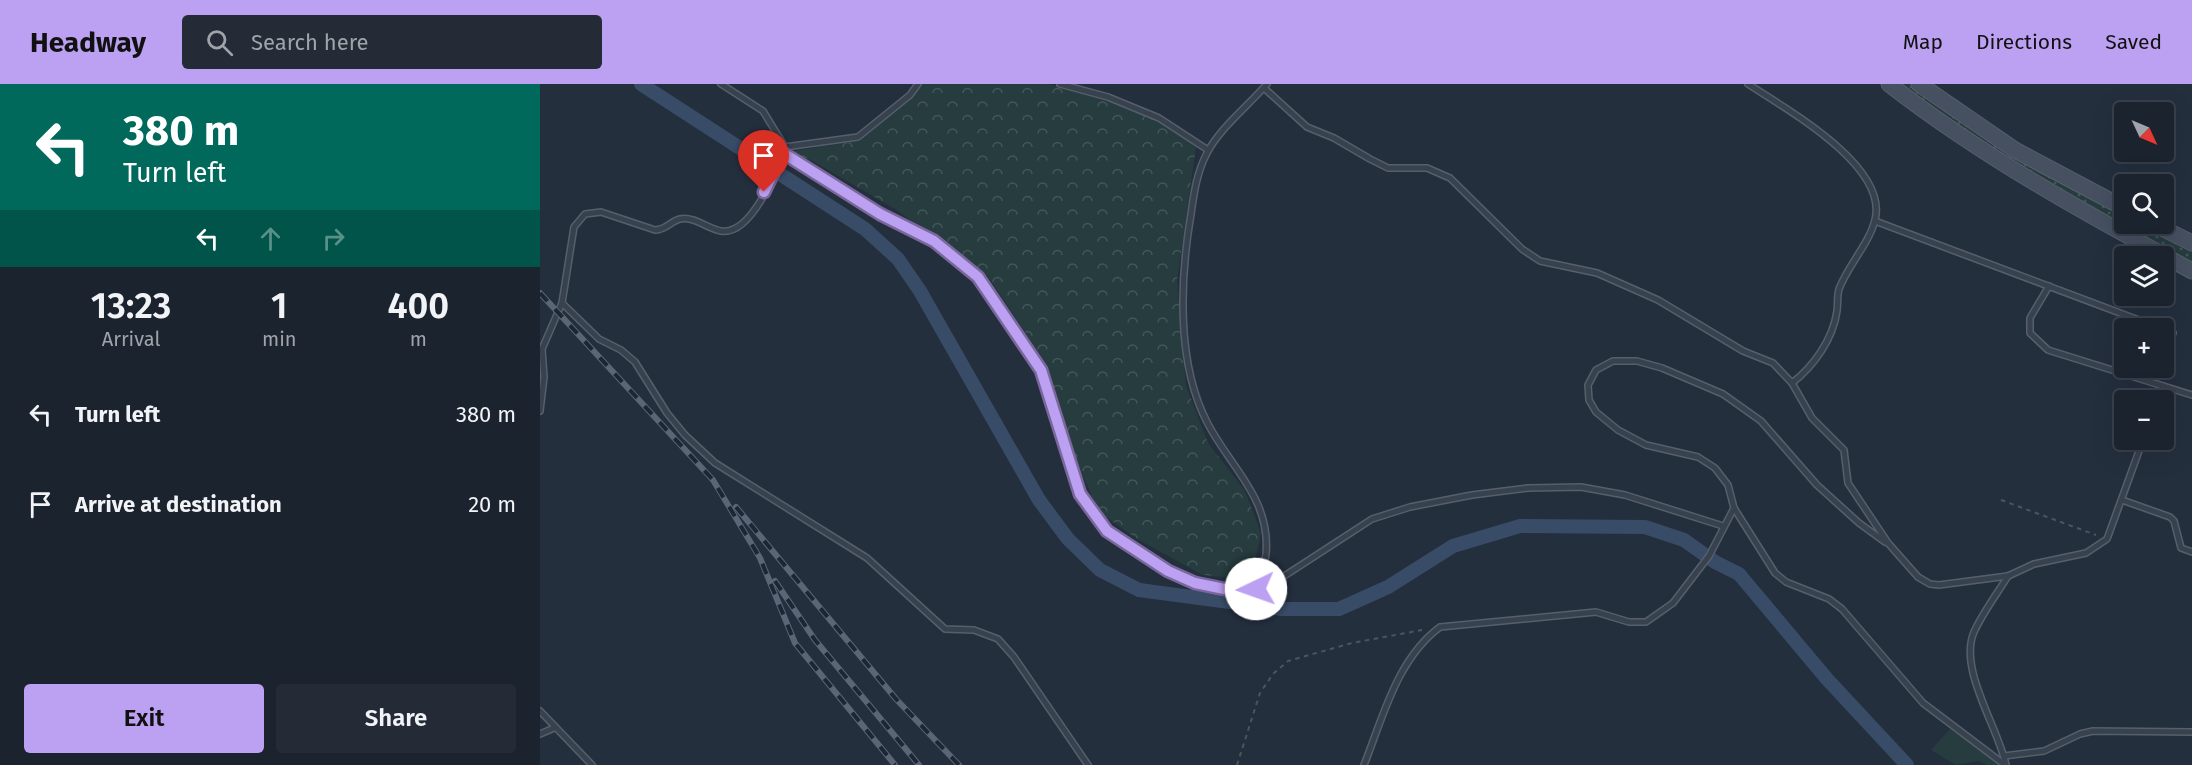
<!DOCTYPE html>
<html lang="en">
<head>
<meta charset="utf-8">
<style>
  :root { --surface:#1b232e; --page:#242b36; --text:#f1f3f6; --muted:#a0a4aa; --line:#39404a; --accent:#bca0f2 }
  body { margin:0; font-family:"Fira Sans",sans-serif; background:var(--page); color:var(--text); height:100vh; display:flex; flex-direction:column; font-size:22px; white-space:nowrap }
  * { box-sizing:border-box; margin:0 }
  p { font-size:20px; color:var(--muted) }
  .icon { flex:none; width:33px; height:33px; fill:none; stroke:currentColor; stroke-width:2; stroke-linecap:round; stroke-linejoin:round }
  .map { position:relative; flex:1; overflow:hidden }
  .details { display:flex; flex-direction:column; background:var(--surface); width:540px }
  .details>* { flex:none }
  .hud { background:#00695c; color:#fff; overflow:hidden }
  .needle { width:39px; rotate:134deg }
  .tools { position:absolute; left:1574px; top:18px; display:grid; gap:12px }
  .tools a { display:grid; place-items:center; width:60px; height:60px; border-radius:6px; background:var(--surface); box-shadow:0 6px 24px #0002,0 0 0 2px var(--line); font-size:30px }
  .pin { position:absolute; display:grid; place-items:center; width:51px; height:51px; color:#fff; margin:-62px -26px; border-radius:50% 50% 50% 0; rotate:-45deg; box-shadow:0 0 6px #0007 }
  .pin .icon { rotate:45deg }
  .me { position:absolute; width:66px; margin:-33px; rotate:267deg; stroke-linejoin:round; filter:drop-shadow(0 0 4px #0008) }
  .turn { display:flex; align-items:center; gap:21px; height:126px; padding:0 24px; font-size:27px }
  .turn .icon { width:78px; height:78px; stroke-width:2.5 }
  .turn b { display:block; font-size:42px; line-height:51px }
  .lanes { display:flex; align-items:center; height:57px; padding:0 24px; background:#0003; justify-content:center; gap:30px; direction:ltr }
  .lanes .off { opacity:.35 }
  .eta { display:flex; justify-content:space-evenly; align-items:center; height:102px; text-align:center }
  .eta b { font-size:36px; font-weight:600; line-height:42px }
  .primary-button { display:flex; gap:12px; margin-top:auto; padding:12px 24px }
  .primary-button a { flex:1; height:69px; border-radius:6px; background:var(--accent); color:#111; font-size:24px; font-weight:600; line-height:69px; text-align:center }
  .primary-button a+a { background:var(--page); color:var(--text) }
  ul { padding:0; list-style:none }
  li { display:flex; align-items:center; gap:18px; height:90px; padding:0 24px }
  li div { flex:1 }
  li b { display:block; font-size:22px }
  li em { font-style:normal }
  header { display:flex; align-items:center; gap:36px; box-sizing:border-box; height:84px; padding:0 30px; background:var(--accent); color:#111 }
  header strong { font-size:28px }
  nav { display:flex; gap:33px; margin-inline-start:auto; font-size:21px }
  .search { width:420px; height:54px; background:var(--page); display:flex; align-items:center; gap:15px; box-sizing:border-box; padding:0 21px; border-radius:6px; color:var(--muted); font-size:22px }
  main { display:flex; flex:1; min-height:0 }
  .map>svg:first-child { display:block }
  .green { fill:#263c3f }
  .forest { fill:url(#forest-crowns) }
  .park { fill:url(#park-dots) }
  .lines { fill:none; stroke-linecap:round; stroke-linejoin:round }
  .canal { stroke:#394c67; stroke-width:14 }
  .lane-casing { stroke:#565f6c; stroke-width:8 }
  .secondary-casing { stroke:#565f6c; stroke-width:17 }
  .path { stroke:#44595c; stroke-width:2; stroke-dasharray:4.5 4.5; stroke-linecap:butt }
  .lane { stroke:#38414e; stroke-width:5 }
  .secondary { stroke:#465061; stroke-width:15 }
  .rail-casing { stroke:#5a6575; stroke-width:6 }
  .rail { stroke:#1d2633; stroke-width:4; stroke-dasharray:11; stroke-linecap:butt }
  .route-casing { stroke:#7a689d; stroke-width:15 }
  .route { stroke:#bca0f2; stroke-width:10 }
</style>
</head>
<body>
<header>
<strong>Headway</strong>
<div class="search"><svg class="icon" aria-label="search" viewBox="0 0 24 24"><circle cx="10" cy="10" r="6"/><path d="M15 15l6 6"/></svg>Search here</div>
<nav><a>Map</a><a>Directions</a><a>Saved</a></nav>
</header>
<main>
<section class="details">
<div class="hud">
<div class="turn"><svg class="icon" aria-label="left" viewBox="0 0 24 24"><path d="M17 20v-9H6M10 6l-5 5 5 5"/></svg><div><b>380 m</b>Turn left</div></div>
<div class="lanes"><svg class="icon" aria-label="left" viewBox="0 0 24 24"><path d="M17 20v-9H6M10 6l-5 5 5 5"/></svg><svg class="icon off" aria-label="ahead" viewBox="0 0 24 24"><path d="M12 20V5M6 11l6-6 6 6"/></svg><svg class="icon off" aria-label="right" viewBox="0 0 24 24"><path d="M7 20v-9h11M14 6l5 5-5 5"/></svg></div>
</div>
<div class="eta">
<div><b>13:23</b><p>Arrival</p></div>
<div><b>1</b><p>min</p></div>
<div><b>400</b><p>m</p></div>
</div>
<ul>
<li><svg class="icon" aria-label="left" viewBox="0 0 24 24"><path d="M17 20v-9H6M10 6l-5 5 5 5"/></svg><div><b>Turn left</b></div><em>380 m</em></li>
<li><svg class="icon" aria-label="arrive" viewBox="0 0 24 24"><path d="M6 21V4h12l-3 4 3 4H6"/></svg><div><b>Arrive at destination</b></div><em>20 m</em></li>
</ul>
<div class="primary-button"><a>Exit</a><a>Share</a></div>
</section>
<div class="map">
<svg width="1652" height="681" viewBox="0 0 1652 681">
  <defs>
    <pattern id="forest-crowns" width="20" height="18" patternUnits="userSpaceOnUse" patternTransform="scale(1.5)"><rect width="20" height="18" fill="#263c3f"/><path d="M2 6a3 3 0 1 1 6 0M12 15a3 3 0 1 1 6 0" fill="none" stroke="#435659"/></pattern>
    <pattern id="park-dots" width="8" height="8" patternUnits="userSpaceOnUse" patternTransform="scale(1.5)"><rect width="8" height="8" fill="#263c3f"/><path d="M2 2h.1M6 6h.1" fill="none" stroke="#435659" stroke-width="1.8" stroke-linecap="round"/></pattern>
  </defs>
  <rect width="100%" height="100%" fill="#242f3e"/>
  <path class="green" d="M1410,645L1463,681H1447L1439,677L1416,681L1391,666Z"/>
  <path class="forest" d="M382,0H508L567,16L619,37L656,63L637,196L646,302L668,359L705,407L721,449L711,496L663,491L599,456L559,428L536,376L507,281L447,191L355,125L271,76L248,68L319,57L373,13Z"/>
  <path class="park" d="M1354,0H1386L1480,69L1584,124V140H1613L1652,160V182L1449,69Z"/>
  <g class="lines">
    <path class="canal" d="M101,0L325,145L358,175L380,207L499,416L528,455L560,486L599,506L741,525H799L848,503L913,462L980,442L1105,443L1144,456L1175,478L1199,490L1287,595L1367,681"/>
    <g class="lane-casing">
      <g id="lane">
        <path d="M520,0L568,13L619,34L668,66"/>
        <path d="M1208,0C1246,25 1349,82 1335,136C1329,160 1308,181 1299,205C1297,212 1298,219 1297,227C1293,255 1274,282 1252,299"/>
        <path d="M724,4L767,43L794,54L830,75L848,84H887L910,94L982,165L1000,177L1057,189L1118,216L1203,267L1233,279L1252,299L1272,334L1304,366L1308,399L1348,459L1378,493L1390,500L1399,501L1468,492L1494,480L1546,469L1567,455L1603,356"/>
        <path d="M245,63L318,53L370,11L378,0"/>
        <path d="M243,69L340,130L394,157L432,186L501,286L540,410L557,436L567,447L612,477L655,499L699,508L732,500L832,435L870,423L932,411L988,404L1041,403L1085,411L1183,442"/>
        <path d="M1335,137L1620,244"/>
        <path d="M1509,202L1490,234V249L1508,266L1652,311"/>
        <path d="M22,219L59,255L81,266L95,278L127,329L145,351L175,379L327,474L405,545L434,546L458,555L474,573L548,681"/>
        <path d="M1623,246L1633,249"/>
        <path d="M1617,316L1623,302"/>
        <path d="M0,327L4,293L2,265L22,219L34,143L45,130L61,128L115,146C126,146 131,137 140,135C154,132 168,145 181,147C211,152 237,87 245,63L223,27L181,0"/>
        <path d="M1582,416L1630,433L1634,437L1641,464L1652,468"/>
        <path d="M1345,458L1319,439L1277,401L1221,337L1183,310L1122,284L1097,277H1073L1056,286L1048,301L1049,316L1056,328L1078,346L1106,361L1158,373L1175,384L1188,401L1194,424L1235,489L1246,498L1289,515L1302,525L1383,619L1465,681"/>
        <path d="M716,505C719,494 725,481 726,470C731,415 691,384 668,340C636,280 640,195 651,130C654,108 657,88 667,69C679,45 709,21 727,0"/>
        <path d="M0,627L52,681"/>
        <path d="M0,650L14,644"/>
        <path d="M1464,672L1504,667L1540,650L1553,647L1652,648"/>
        <path d="M824,681C843,633 857,575 900,543L1056,528L1089,538H1106L1133,519L1169,472L1194,424"/>
        <path d="M1466,681C1458,643 1418,585 1434,548C1443,528 1457,510 1468,492"/>
      </g>
    </g>
    <g class="secondary-casing">
      <g id="secondary">
        <path d="M1349,0C1443,73 1547,130 1652,187"/>
        <path d="M1379,0L1475,66L1584,124"/>
        <path d="M1614,140L1652,159"/>
      </g>
    </g>
    <g class="path">
      <path d="M1461,416L1556,451"/>
      <path d="M697,681L720,609L733,590L748,577L812,559L882,546"/>
    </g>
    <use href="#lane" class="lane"/>
    <use href="#secondary" class="secondary"/>
    <g class="rail-casing">
      <g id="rail">
        <path d="M0,209L173,396L220,474L255,559L355,681"/>
        <path d="M196,423L356,615L419,681"/>
        <path d="M235,497L275,556L379,681"/>
      </g>
    </g>
    <use href="#rail" class="rail"/>
  </g>
  <g class="lines">
    <g class="route-casing">
      <path id="route" d="M224,108L243,69L340,130L394,157L438,193L501,286L540,410L567,447L628,487L655,499L699,508L716,505"/>
    </g>
    <use href="#route" class="route"/>
  </g>
</svg>
<div class="tools">
<a><svg class="needle" viewBox="-14 -14 28 28"><path d="M0-13l5 13h-10z" fill="#e53935"/><path d="M0 13l5-13h-10z" fill="#a0a4aa"/></svg></a>
<a><svg class="icon" aria-label="search" viewBox="0 0 24 24"><circle cx="10" cy="10" r="6"/><path d="M15 15l6 6"/></svg></a>
<a><svg class="icon" aria-label="layers" viewBox="0 0 24 24"><path d="M12 4l9 5-9 5-9-5zM3 14l9 5 9-5"/></svg></a>
<a>+</a>
<a>−</a>
</div>
<div class="pin" style="left:224px;top:108px;background:#d93025"><svg class="icon" aria-label="arrive" viewBox="0 0 24 24"><path d="M6 21V4h12l-3 4 3 4H6"/></svg></div>
<svg class="me" style="left:716px;top:505px" viewBox="-20 -20 40 40"><circle r="19" fill="#fff"/><path d="M0-13L10 11 0 6-10 11z" fill="#bca0f2"/></svg>
</div>
</main>
</body>
</html>
